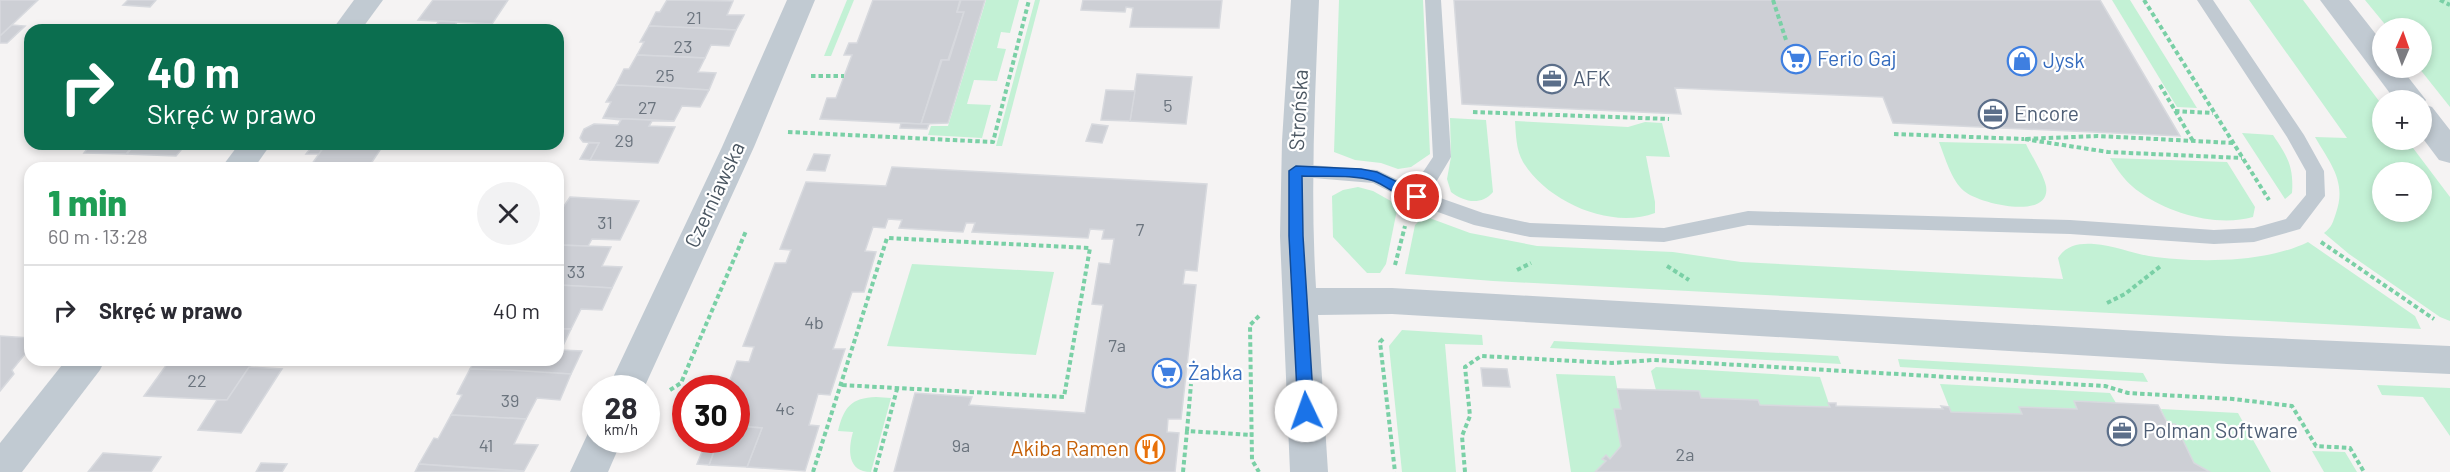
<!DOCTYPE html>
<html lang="pl">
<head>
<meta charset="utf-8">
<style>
  :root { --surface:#fff; --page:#f2f2f3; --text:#2b2b33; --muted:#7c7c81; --line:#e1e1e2 }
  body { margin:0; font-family:Barlow,sans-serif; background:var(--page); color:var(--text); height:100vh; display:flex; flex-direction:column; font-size:22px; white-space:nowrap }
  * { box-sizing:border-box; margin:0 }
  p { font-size:20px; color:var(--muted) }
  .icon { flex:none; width:33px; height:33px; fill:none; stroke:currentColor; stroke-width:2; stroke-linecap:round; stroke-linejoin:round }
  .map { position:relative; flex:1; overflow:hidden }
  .drawer { position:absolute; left:24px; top:162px; width:540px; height:204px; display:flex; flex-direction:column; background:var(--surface); border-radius:18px; box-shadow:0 3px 9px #0003 }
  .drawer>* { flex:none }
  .banner { position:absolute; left:24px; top:24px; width:540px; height:126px; border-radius:18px; box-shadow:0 3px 9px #0003; background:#0b6e4f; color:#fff; overflow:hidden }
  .needle { width:39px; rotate:2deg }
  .fabs { position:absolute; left:2372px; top:18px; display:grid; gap:12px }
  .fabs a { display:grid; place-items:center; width:60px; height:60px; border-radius:50%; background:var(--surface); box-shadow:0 3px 9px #0003; font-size:30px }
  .speed { position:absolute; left:582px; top:375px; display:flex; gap:12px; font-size:30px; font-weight:700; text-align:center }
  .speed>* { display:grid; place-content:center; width:78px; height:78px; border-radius:50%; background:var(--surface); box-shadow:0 3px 9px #0003; line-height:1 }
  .speed small { font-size:15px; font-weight:400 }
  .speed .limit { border:9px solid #d22; background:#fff; color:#111 }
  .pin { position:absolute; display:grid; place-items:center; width:51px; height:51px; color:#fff; margin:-26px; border:3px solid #fff; border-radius:50%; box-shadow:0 2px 6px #0007 }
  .me { position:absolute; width:66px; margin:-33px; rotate:357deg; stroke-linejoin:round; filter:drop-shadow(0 0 4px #0008) }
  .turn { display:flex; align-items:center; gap:21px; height:126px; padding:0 24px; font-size:27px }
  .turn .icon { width:78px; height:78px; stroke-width:2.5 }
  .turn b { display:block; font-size:42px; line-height:51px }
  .round { display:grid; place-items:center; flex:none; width:63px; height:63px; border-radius:32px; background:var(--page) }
  .summary { display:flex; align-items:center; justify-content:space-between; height:102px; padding:0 24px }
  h1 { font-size:36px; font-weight:800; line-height:45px; color:#1e9e55 }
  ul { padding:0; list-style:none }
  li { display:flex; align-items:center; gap:18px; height:90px; padding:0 24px; border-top:2px solid var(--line) }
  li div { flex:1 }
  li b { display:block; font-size:22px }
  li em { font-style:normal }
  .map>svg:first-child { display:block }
  .green { fill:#c3f1d5; fill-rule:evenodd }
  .building { fill:#cdcfd5; stroke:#d7d9de; stroke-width:1.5 }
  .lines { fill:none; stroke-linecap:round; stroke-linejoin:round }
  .path { stroke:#7ad0a6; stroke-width:4; stroke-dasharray:4.5 3; stroke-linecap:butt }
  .service { fill:#c1cad2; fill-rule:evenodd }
  .minor { fill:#c1cad2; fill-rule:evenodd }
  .route { fill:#1a73e8; stroke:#114b97; stroke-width:1.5 }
  .labels { text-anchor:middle; stroke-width:4.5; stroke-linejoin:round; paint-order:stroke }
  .number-label { font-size:18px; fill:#6b747e }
  .shop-label { font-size:21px; fill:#366cbe; stroke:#fff; text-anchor:start }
  .service-label { font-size:21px; fill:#4e5e75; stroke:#fff; text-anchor:start }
  .street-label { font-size:21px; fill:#4a5661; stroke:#fff }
  .food-label { font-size:21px; fill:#c56008; stroke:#fff; text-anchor:end }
</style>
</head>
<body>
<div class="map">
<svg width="2450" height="472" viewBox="0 0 2450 472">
  <rect width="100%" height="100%" fill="#f5f3f3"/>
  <g class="green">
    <path d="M847,0H854L831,56H824Z"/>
    <path d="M986,0H1019L1010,33L1001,32L997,48L1006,49L997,81L974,80L967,104L991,105L982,138L928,135L931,126H948Z"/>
    <path d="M1035,0H1040L1002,146H996Z"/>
    <path d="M1339,0H1423L1430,154L1411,167L1398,169L1381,163L1355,160L1334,152Z"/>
    <path d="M2112,0H2130L2197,108L2177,107Z"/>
    <path d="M2249,0H2303L2382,105V140H2407L2450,197V321L2440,317L2349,254L2324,233C2332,227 2333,222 2336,213C2347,182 2330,163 2315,137L2347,138ZM2382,172H2421V212H2382Z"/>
    <path d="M2365,0H2450V107L2419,68H2421V28H2388Z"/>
    <path d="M1450,118L1486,120L1493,192C1481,206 1464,202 1451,192L1447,179L1451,157Z"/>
    <path d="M1515,121L1628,127L1645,122L1662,123L1670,157L1646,156L1655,202V213C1611,230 1547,202 1523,162C1516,150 1516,135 1515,121Z"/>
    <path d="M2242,133L2273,135C2287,156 2294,166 2292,193L2285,199Z"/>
    <path d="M1939,142L2026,144C2032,157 2043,173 2046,186C2052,221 1979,204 1964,191C1951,180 1945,157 1939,142Z"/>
    <path d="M2110,158L2227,162L2255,207L2253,217C2218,227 2170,214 2141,193C2127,184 2118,171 2110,158Z"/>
    <path d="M1358,187L1373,191L1398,205L1386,264L1380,273H1367L1333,237L1332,196L1343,190Z"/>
    <path d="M1424,216L1470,233L1537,246L1673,252L1741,262L2063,279L2058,258C2066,245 2080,243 2094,244C2113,245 2131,253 2149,256C2195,263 2266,263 2308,242L2415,316L2421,329L1493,281L1405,274L1415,225Z"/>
    <path d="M912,264L1054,272L1036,355L887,346Z"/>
    <path d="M1402,330L1482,335L1483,345L1445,344L1456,472H1402L1389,346Z"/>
    <path d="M1554,341L1838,356L1841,364L1550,348Z"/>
    <path d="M1898,359L2143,373L2148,382L1900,367Z"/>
    <path d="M1656,367L1820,377L1830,407L1760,405L1758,400L1701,398L1699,391L1656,390L1651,371Z"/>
    <path d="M1556,374L1615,376L1621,409H1614L1621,446L1610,459H1603L1606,461L1595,472H1571Z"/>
    <path d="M1940,384L2110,393L2116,403L2074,401L2077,409L2020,407L2022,414L1951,412Z"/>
    <path d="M2377,385L2450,388V436L2423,397L2382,395Z"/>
    <path d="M876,397L891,398L871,472C847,472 848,449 853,432L838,431C844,407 851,398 876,397Z"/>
    <path d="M2161,409L2238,413L2271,472H2210L2194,463L2175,424H2168Z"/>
    <path d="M2312,451L2345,452L2357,472H2324Z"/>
  </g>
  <g class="building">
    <path d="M0,0H38L0,36Z"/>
    <path d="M128,0H156L150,7L123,5Z"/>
    <path d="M433,0H508L492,24L418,20Z"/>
    <path d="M667,0L733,1L727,15H744L736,30L649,26L656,12H660Z"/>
    <path d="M873,0H960L957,12H964L948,60H941L921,124L820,119L827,98H836L852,55H844L849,43H857Z"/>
    <path d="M961,0H985L948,123L921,124L942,60H949L964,12H957Z"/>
    <path d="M1083,0H1222L1219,28L1130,27L1133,8L1126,7L1125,12L1081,10Z"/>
    <path d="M1454,0H2100L2180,136L1893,123L1883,97L1675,88L1681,114L1462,104Z"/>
    <path d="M439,21L457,22L452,30L433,29Z"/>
    <path d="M12,25L25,26L7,43H0V36Z"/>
    <path d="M649,26L698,28L736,30L729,46L711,45L705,58L637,55L644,42H640Z"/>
    <path d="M637,55L705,58L698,72L716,73L709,90L616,85L624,69H629Z"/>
    <path d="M1137,74L1192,77L1186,124L1130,121Z"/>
    <path d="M616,85L643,86L709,90L700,107L682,106L674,121L603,118L611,102H606Z"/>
    <path d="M1106,90L1135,91L1130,121L1101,120Z"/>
    <path d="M603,118L674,121H652L649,126L675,127L658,163L590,160L599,143L583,142L580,138L584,129L594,124L618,125L621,120Z"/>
    <path d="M901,123L921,124H929L927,129L900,128Z"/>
    <path d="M1092,124L1108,126L1102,143L1086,141Z"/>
    <path d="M589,143H599L590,160L580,159Z"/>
    <path d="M91,144H134L126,154L84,153Z"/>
    <path d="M135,144H186L176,156L127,154Z"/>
    <path d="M314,144H326L319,154H306Z"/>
    <path d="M326,144H384L368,168H309Z"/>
    <path d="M814,154L830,155L825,171L807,170Z"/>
    <path d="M892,167L1207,184L1197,271L1185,270L1183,284L1196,285L1181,419H1168L1167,432L1179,433L1175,472H894L915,393L972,397L969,405L1085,413L1103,305L1092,304L1099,263L1110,264L1114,239H1102L1104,230L1090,229L1088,238L972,232L975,223H966L963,232L899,228L902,220L888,219L885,228L873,227L865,251L876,252L864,292H852L833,349H845L830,395L818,394L809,425L819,426L805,471L747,467L762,428L736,426V388H727L737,361L749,362L754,347L743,346L775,263H786L791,250L780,249L806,182L886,186Z"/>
    <path d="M570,197L639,201L620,240L592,239L588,246L558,245V215Z"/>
    <path d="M558,245L611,247L602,266L622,267L612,288L558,285Z"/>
    <path d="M558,285L596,287L612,288L602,310L581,309L571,329H558Z"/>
    <path d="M558,329H571L561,350L582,351L571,374L470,369L475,360H558Z"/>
    <path d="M0,336L30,338V348L12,370L14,374L0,391Z"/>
    <path d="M170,360H254L227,400L144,396Z"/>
    <path d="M249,367L282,369L241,433L198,430L217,400H227Z"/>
    <path d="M1481,368L1507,369L1510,387L1483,386Z"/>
    <path d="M470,369L506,370L571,374L560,400L537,398L526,419L451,415L462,395L457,394Z"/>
    <path d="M1617,389L1699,391L1701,398L1758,400L1760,405L1830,407L1828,403H1836V406L1943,409L1941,406L1949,407L1951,412L2022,414L2019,407L2077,409L2074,401L2158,405L2168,424H2175L2194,463L2210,472H1595L1606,461L1602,459L1606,455L1610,459L1621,446L1614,409H1621Z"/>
    <path d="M451,415L526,419L514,444L538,445L524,471L419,464L434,438L438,439Z"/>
    <path d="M736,426L762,428L747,467L709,465L718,440H736Z"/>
    <path d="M707,440H718L709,465L697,464Z"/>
    <path d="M103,453L161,457L151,472H88Z"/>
    <path d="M261,463L287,464L282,472H256Z"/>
    <path d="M419,464L471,468L524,471L415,472Z"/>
  </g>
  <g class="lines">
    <g class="path">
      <path d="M1773,0L1786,40"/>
      <path d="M2144,0L2269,200"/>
      <path d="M2440,0L2450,5"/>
      <path d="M811,76H844"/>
      <path d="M2160,85L2193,141"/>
      <path d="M2175,111L2213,113"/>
      <path d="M1473,112L1669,119"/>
      <path d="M788,132L993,142L1029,0"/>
      <path d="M1894,134L2024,139"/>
      <path d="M2233,143L2098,136L2024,139L2108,152L2242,158"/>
      <path d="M2321,242L2434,319"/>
      <path d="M1395,265L1405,226"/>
      <path d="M1667,266L1689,280"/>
      <path d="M1517,270L1531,263"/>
      <path d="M2107,303L2125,294L2162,265"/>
      <path d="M1259,316L1250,325L1252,460L1259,472"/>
      <path d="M1383,339L1380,342L1395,472"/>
      <path d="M670,390L681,383L746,231"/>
      <path d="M646,430L658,403"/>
      <path d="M1187,431L1191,384"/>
      <path d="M813,472L887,238L1090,248L1064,397L841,385"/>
      <path d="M875,472L897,389"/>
      <path d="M1183,472L1187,431L1253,435"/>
      <path d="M1465,472L1462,436L1470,416L1465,367L1481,356L1612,363L1653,360L2105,386L2128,393L2233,399L2292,406L2316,446L2350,448L2364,472"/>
    </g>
    <path class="service" d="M1425,0H1441L1451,157L1429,194L1483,213L1530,223L1664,228L1748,211L2070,220L2214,230L2254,228L2286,219L2306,195V171L2287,137L2197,0H2213L2304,135L2324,171L2325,196L2300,229L2254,242L2214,244L2070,234L1748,225L1664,242L1530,237L1474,225L1410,202L1373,183L1289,176L1287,171L1289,166L1296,164L1377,170L1413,187L1433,157Z"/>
    <g class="minor">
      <path d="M354,0H383L361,30H332Z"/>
      <path d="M787,0H815L754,147L644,388H608L722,147Z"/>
      <path d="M1291,0H1319C1315,96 1310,192 1316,288H1392L2227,336L2450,346V374L2227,364L1392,314L1318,315L1328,472H1290L1280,236L1282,141Z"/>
      <path d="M2320,0H2349L2382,42V68H2401L2426,100L2423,104L2432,107L2450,130V163L2439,160L2421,136V100H2395Z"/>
      <path d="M239,144H271L254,168H221Z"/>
      <path d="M66,360H105L100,370L22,472H0V443Z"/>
      <path d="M596,427V440H622L608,472H570L590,429Z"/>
    </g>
  </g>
  <path class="route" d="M1296,166L1361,169L1377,172L1422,194L1424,197L1422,201C1407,205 1388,186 1374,181C1353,174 1325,177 1302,176L1303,236L1314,411L1311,416L1306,418L1301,416L1298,411L1289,236V171Z"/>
  <defs>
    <g id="supermarket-ring" transform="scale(1.5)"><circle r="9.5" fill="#fff" stroke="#3f7fe0" stroke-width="1.5"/><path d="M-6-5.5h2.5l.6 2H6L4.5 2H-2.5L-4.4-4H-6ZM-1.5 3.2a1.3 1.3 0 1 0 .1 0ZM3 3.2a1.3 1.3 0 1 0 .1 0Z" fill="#3f7fe0"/></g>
    <g id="shop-ring" transform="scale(1.5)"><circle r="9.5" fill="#fff" stroke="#3f7fe0" stroke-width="1.5"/><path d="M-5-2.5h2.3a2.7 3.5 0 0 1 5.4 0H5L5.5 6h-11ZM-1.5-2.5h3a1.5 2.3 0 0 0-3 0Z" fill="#3f7fe0"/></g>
    <g id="office-ring" transform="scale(1.5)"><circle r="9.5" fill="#fff" stroke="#5c6f8a" stroke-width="1.5"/><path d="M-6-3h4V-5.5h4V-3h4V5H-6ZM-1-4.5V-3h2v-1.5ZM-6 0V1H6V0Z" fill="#5c6f8a"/></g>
    <g id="restaurant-ring" transform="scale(1.5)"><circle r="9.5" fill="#fff" stroke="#e8710a" stroke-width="1.5"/><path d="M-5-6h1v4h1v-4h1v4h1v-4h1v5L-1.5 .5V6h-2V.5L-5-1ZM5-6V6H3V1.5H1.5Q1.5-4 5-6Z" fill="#e8710a"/></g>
  </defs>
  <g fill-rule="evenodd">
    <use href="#supermarket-ring" x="1796" y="59"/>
    <use href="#shop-ring" x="2022" y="61"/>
    <use href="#office-ring" x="1552" y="79"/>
    <use href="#office-ring" x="1993" y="114"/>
    <use href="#supermarket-ring" x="1167" y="373"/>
    <use href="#office-ring" x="2122" y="431"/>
    <use href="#restaurant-ring" x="1150" y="449"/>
  </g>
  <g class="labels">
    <g class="number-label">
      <text x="694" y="24">21</text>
      <text x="683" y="53">23</text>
      <text x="665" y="82">25</text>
      <text x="1168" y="112">5</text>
      <text x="647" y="114">27</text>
      <text x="624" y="147">29</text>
      <text x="605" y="229">31</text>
      <text x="1140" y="236">7</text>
      <text x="576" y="278">33</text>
      <text x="814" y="329">4b</text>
      <text x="1117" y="352">7a</text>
      <text x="197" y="387">22</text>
      <text x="510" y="407">39</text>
      <text x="785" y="415">4c</text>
      <text x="486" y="452">41</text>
      <text x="961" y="452">9a</text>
      <text x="1685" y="461">2a</text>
    </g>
    <g class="shop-label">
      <text x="1817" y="66">Ferio Gaj</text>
      <text x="2043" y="68">Jysk</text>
      <text x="1188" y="380">Żabka</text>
    </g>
    <g class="service-label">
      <text x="1573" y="86">AFK</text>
      <text x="2014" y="121">Encore</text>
      <text x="2143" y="438">Polman Software</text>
    </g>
    <g class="street-label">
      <text transform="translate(1299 110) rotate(-87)" y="7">Strońska</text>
      <text transform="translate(715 195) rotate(-65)" y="7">Czerniawska</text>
    </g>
    <g class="food-label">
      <text x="1129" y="456">Akiba Ramen</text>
    </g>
  </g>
</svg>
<div class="fabs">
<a><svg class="needle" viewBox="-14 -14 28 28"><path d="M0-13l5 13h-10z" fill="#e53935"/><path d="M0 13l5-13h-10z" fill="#7c7c81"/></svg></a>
<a>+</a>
<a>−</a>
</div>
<div class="speed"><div>28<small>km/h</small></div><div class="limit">30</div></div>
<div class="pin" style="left:1417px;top:197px;background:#d93025"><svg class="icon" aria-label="arrive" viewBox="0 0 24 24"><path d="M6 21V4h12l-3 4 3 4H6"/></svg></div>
<svg class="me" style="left:1306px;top:411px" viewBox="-20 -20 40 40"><circle r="19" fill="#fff"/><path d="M0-13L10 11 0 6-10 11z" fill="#1a73e8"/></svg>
<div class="banner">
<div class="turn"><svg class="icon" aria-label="right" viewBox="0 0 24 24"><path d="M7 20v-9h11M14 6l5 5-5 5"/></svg><div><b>40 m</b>Skręć w prawo</div></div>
</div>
<section class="drawer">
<div class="summary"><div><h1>1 min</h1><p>60 m · 13:28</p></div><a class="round"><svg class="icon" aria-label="close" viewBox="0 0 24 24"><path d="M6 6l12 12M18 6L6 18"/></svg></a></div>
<ul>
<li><svg class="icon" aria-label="right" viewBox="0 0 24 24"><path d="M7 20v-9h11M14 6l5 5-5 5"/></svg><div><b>Skręć w prawo</b></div><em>40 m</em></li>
</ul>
</section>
</div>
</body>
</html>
